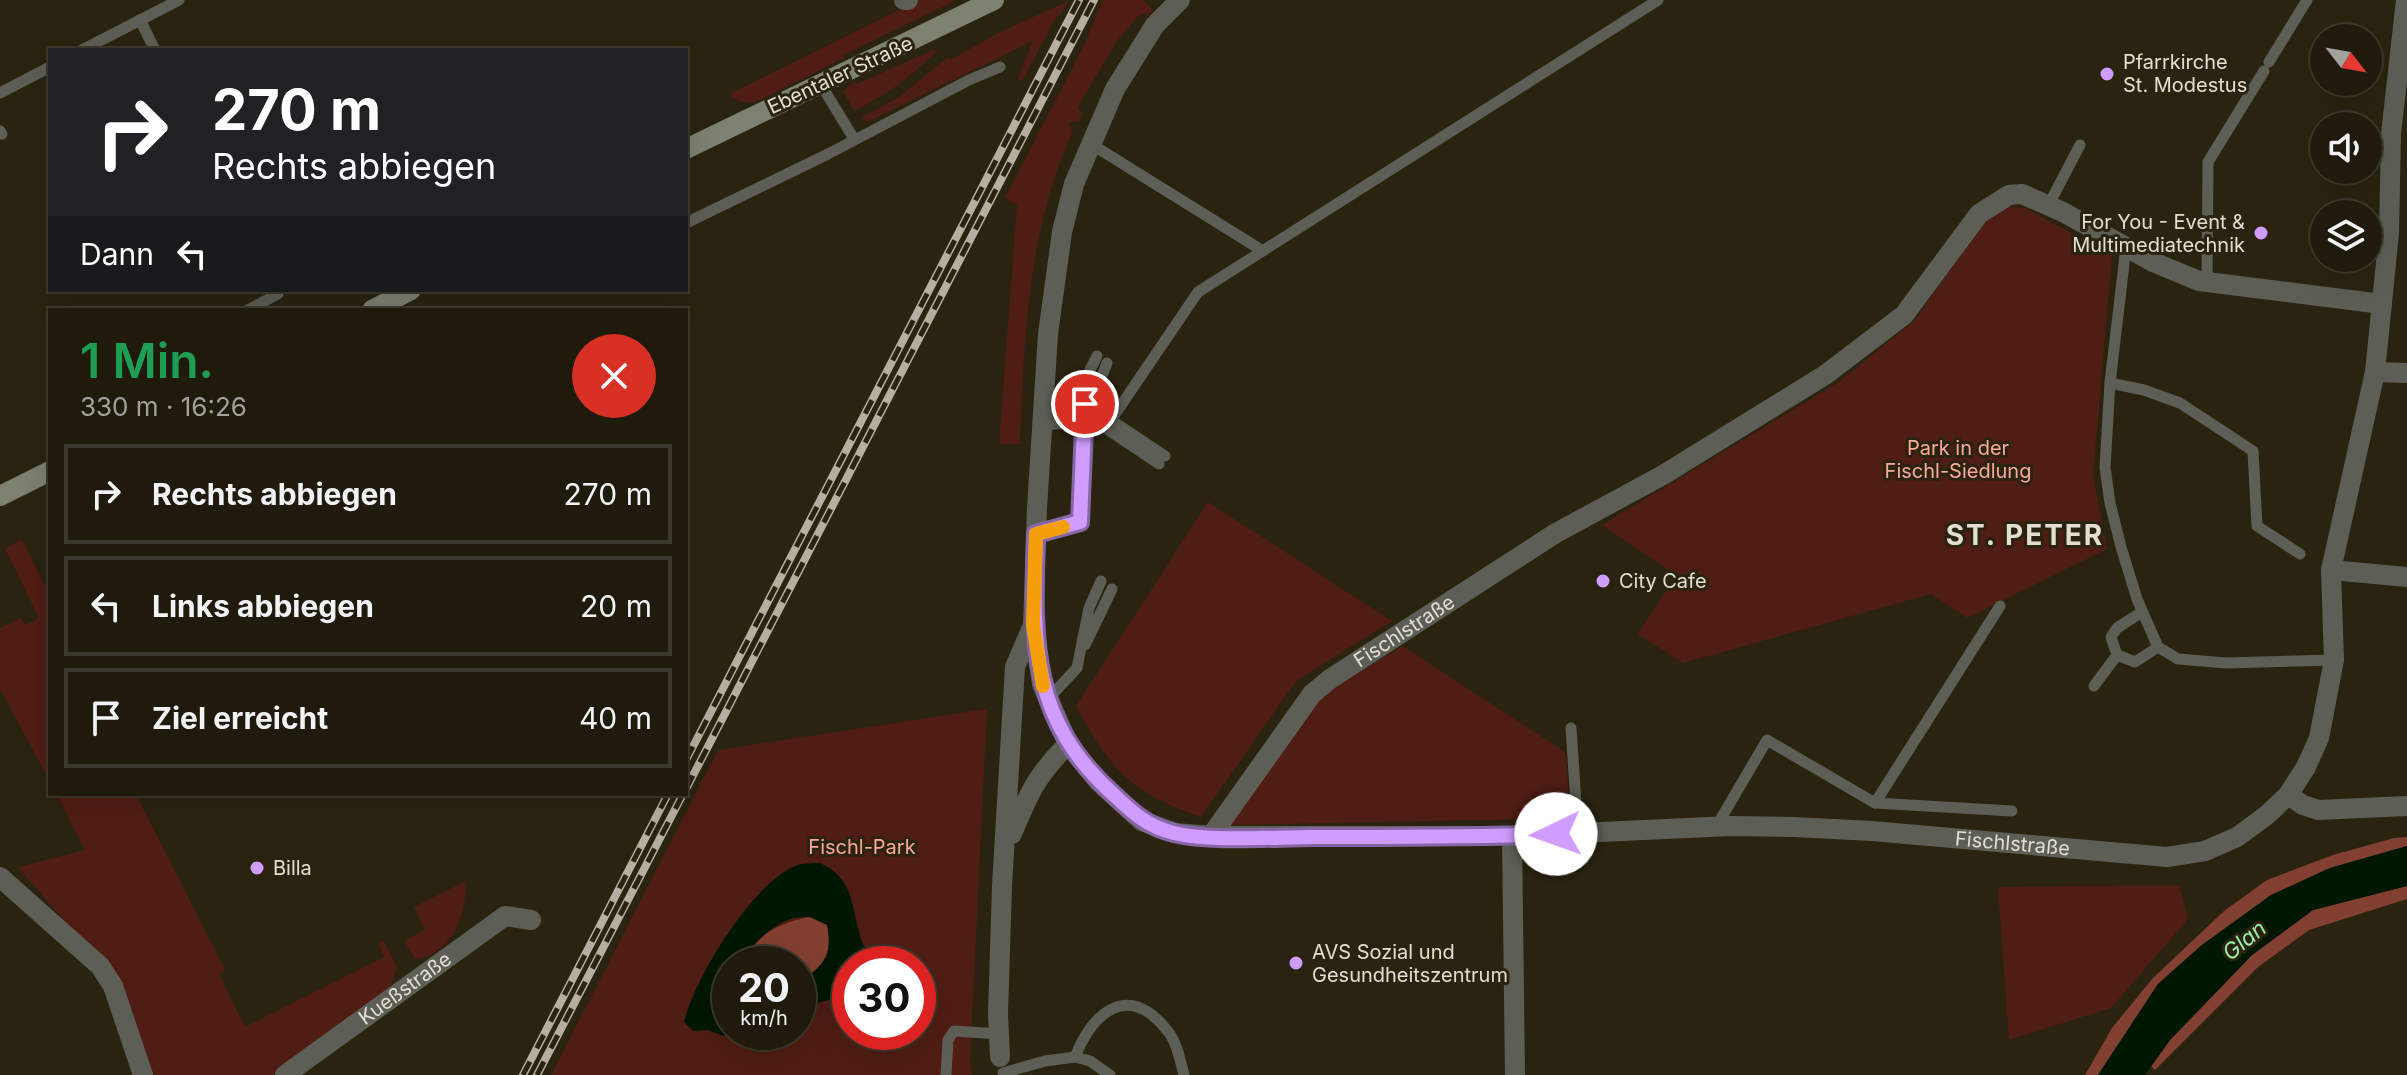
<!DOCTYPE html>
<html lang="de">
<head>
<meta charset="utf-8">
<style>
  :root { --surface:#201a0c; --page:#282315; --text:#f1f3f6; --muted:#a2a19d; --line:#3d382d }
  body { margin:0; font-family:Inter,sans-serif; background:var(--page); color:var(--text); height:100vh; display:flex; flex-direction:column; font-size:30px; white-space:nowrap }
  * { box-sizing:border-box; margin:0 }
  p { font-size:26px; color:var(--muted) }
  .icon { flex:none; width:44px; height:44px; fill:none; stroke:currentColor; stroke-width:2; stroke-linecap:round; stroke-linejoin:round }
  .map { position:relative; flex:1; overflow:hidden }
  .details { position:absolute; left:48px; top:308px; width:640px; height:488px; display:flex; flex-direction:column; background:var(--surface); border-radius:0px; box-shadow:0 8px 32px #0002,0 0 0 2px var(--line) }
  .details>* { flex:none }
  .top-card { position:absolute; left:48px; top:48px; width:640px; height:244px; border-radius:0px; box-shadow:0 8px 32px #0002,0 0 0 2px var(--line); background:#202124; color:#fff; overflow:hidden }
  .needle { width:52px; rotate:121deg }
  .buttons { position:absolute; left:2310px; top:24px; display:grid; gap:16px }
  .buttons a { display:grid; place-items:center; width:72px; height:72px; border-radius:50%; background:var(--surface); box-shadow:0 8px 32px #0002,0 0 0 2px var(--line); font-size:40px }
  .speed { position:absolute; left:712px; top:946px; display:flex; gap:16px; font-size:40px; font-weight:700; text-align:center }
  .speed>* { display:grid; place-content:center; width:104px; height:104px; border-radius:50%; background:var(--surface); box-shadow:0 8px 32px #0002,0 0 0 2px var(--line); line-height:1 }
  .speed small { font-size:20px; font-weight:400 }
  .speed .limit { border:12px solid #d22; background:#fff; color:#111 }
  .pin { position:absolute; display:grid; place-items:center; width:68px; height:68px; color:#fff; margin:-34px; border:4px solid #fff; border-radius:50%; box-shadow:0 2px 8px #0007 }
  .me { position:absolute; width:88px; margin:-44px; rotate:267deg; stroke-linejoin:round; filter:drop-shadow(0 0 6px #0008) }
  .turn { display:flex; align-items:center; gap:28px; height:168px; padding:0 32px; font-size:36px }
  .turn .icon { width:104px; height:104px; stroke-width:2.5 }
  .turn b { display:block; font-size:56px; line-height:68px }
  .then { display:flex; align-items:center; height:76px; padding:0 32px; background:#0003; gap:16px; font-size:30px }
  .round { display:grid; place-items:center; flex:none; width:84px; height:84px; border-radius:42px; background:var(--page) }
  .headline { display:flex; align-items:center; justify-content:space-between; height:136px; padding:0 32px }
  h1 { font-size:48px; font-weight:600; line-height:60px; color:#1e9e55 }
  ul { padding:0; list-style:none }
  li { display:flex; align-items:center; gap:24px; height:100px; margin:0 16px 12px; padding:0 16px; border:4px solid var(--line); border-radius:0px }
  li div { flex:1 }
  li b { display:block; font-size:30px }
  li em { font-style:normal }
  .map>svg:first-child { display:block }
  .green { fill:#4f1d13; fill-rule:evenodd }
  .forest { fill:#824032 }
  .water { fill:#001703 }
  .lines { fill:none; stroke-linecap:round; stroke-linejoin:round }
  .service { stroke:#5d5f56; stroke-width:11 }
  .minor { stroke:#5d5f56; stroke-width:20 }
  .secondary { stroke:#7d8172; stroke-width:20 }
  .rail-casing { stroke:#b4afa1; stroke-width:8 }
  .rail { stroke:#2a2310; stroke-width:5; stroke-dasharray:15; stroke-linecap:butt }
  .route-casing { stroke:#8766a6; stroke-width:20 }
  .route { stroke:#d09dff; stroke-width:14 }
  .slow { stroke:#f59e0b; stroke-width:14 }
  .poi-dot { fill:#d09dff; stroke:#2a2310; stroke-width:3 }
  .labels { text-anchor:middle; stroke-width:6; stroke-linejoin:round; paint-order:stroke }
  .poi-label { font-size:20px; fill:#e2ded2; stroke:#2a2310; text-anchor:start }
  .street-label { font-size:20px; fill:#e2ded2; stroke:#2a2310 }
  .park-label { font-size:20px; fill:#faa997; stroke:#2a2310 }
  .water-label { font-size:22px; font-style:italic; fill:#9beca7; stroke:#2a2310 }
  .district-label { font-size:28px; font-weight:bold; letter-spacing:2px; fill:#e2ded2; stroke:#2a2310 }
</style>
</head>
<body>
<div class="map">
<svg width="2407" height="1075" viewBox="0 0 2407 1075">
  <rect width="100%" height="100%" fill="#2a2310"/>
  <g class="green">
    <path d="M919,0H957L843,55L844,58L760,100C749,104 738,103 730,94Z"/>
    <path d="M1103,0H1142L1154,10L1149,15L1141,13L1116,42L1078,107L1082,114L1079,121L1070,122L1069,125L1073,131C1028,228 1024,339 1020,444H999L1017,205L1005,198L1085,43Z"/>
    <path d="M1068,1L1061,14L1056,17L1022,82L1018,78L1033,41L867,122L861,118L899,97L948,57L950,60L1000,32Z"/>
    <path d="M935,49L936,52C911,77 886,95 854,111L843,91L855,81L857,84Z"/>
    <path d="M2007,207L2025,208L2112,255L2093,475L2107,549L1967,618L1931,594L1683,663L1638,634L1676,575L1602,525L1839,382L1914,321L1988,217Z"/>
    <path d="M1208,502L1392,621L1296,681L1201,817C1133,794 1109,769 1076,706Z"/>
    <path d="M22,539L50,596V782L0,689V628L21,618L25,625L39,618L5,549Z"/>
    <path d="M1403,646L1565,752L1571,818L1230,825L1317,697Z"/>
    <path d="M987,709L970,1059L972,1075H551L718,750ZM730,964H798V1032H730ZM850,964H918V1032H850Z"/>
    <path d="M56,794H136L225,970L219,974L245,1027L384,957L378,942L384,941L397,968L389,990L274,1075H150L120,986L18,867L85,850Z"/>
    <path d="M466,881C467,914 452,955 415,959L404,941L425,930L414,907Z"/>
    <path d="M2179,885L2188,919L2111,1008L2009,1040L1998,887Z"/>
  </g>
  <g class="forest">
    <path d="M2407,837V846L2330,868L2271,895L2202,945L2158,984L2098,1075H2085L2112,1028L2153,978L2224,911L2267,880L2333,855L2394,838Z"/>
    <path d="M2407,886V899L2309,930L2258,967L2155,1070L2151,1066L2170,1040L2252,955L2313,910Z"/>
    <path d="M809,917L828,925C832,959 824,964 798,984V964H741C757,934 776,924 809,917Z"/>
  </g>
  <g class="water">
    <path d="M2407,846V886L2313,910L2252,955L2170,1040L2145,1075H2098L2158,984L2202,945L2271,895L2330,868Z"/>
    <path d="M820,863C859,880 850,916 865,948C868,954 873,959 876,964H850V993L815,1004L798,1015V984C823,965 833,958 827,925C822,923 814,918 809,917C781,914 753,942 741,964H730V1032H756L724,1036L707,1030L693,1031L684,1022C695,977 752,884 795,866C803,863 812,863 820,863Z"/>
  </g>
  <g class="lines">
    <g class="service">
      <path d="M140,20L155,50"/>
      <path d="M82,50L179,0"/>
      <path d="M2269,62L2307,0"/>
      <path d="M820,83L854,139"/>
      <path d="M0,93L50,67"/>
      <path d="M0,131L2,134"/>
      <path d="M1091,144L1263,251"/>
      <path d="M2048,206L2080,145"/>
      <path d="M686,223L828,154L969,80L1000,67"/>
      <path d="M2126,247L2110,383L2105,467L2110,503L2121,547L2137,599L2158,647L2178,659L2226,663L2334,660"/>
      <path d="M2207,282L2208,162L2264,71"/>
      <path d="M248,310L278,294L276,290"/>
      <path d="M1107,363L1099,383L1095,421L1159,464"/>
      <path d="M2110,383L2144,390L2180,403L2253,451L2257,526L2300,554"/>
      <path d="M1111,420L1165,456"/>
      <path d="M1042,425L1111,420L1198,292L1658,0"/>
      <path d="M1036,534L1080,522L1087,386L1090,370L1097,356"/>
      <path d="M1085,645L1112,589"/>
      <path d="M2117,655L2135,662L2158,647"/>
      <path d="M2094,686L2117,655L2111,637L2117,628L2142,612"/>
      <path d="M1048,699L1077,668L1089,608L1101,581"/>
      <path d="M1571,728L1578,833"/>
      <path d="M1875,803L2000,606"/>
      <path d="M1716,827L1767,740L1875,803L2012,811"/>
      <path d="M1075,1057L1090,1061L1110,1075"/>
      <path d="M1003,1073L1045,1061L1075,1057C1092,1014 1127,981 1166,1029C1177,1041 1180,1060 1184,1075"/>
      <path d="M946,1075L948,1040L954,1031L999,1034"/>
    </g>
    <g class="minor">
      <path d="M904,0H908"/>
      <path id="s1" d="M1180,0L1155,25L1115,89L1074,184L1062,232L1048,334L1037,508L1033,625L1042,684L1068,744L1098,781L1142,821L1175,833L1211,836H1512L1731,826L1794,827L1872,831L2167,857L2205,851L2237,837L2267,815L2288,795L2306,767L2319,738L2334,660L2331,570L2375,372L2389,233L2391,134L2406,0"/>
      <path d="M2375,372L2407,373"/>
      <path d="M2331,570L2407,577"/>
      <path d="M2288,795L2303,805L2318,810L2407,806"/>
      <path d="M1012,834C1029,793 1036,776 1068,744"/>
      <path id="s2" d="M1211,836L1312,694L1330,679L1556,533L1663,475L1825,375L1904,315L1979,214L2009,195L2022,194L2063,212L2153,262L2199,281L2382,304"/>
      <path d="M1512,836L1515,1075"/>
      <path d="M0,877L100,966L113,986L143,1075"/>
      <path d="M1000,1057L998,1014L1002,886L1015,667L1033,625"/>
      <path id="s3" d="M285,1075L505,916L531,920"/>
    </g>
    <g class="secondary">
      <path d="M686,149L994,0"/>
      <path d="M372,310L411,290"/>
      <path d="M0,496L50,471"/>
    </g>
    <g class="rail-casing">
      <g id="rail">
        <path d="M686,760L1079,0"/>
        <path d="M686,789L1094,0"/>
        <path d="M523,1075L668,794"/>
        <path d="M537,1075L683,794"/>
      </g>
    </g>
    <use href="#rail" class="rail"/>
  </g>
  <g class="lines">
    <g class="route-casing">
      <path id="route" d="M1085,404L1080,522L1036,534C1033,639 1028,718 1114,795C1133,813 1148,827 1174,833C1211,842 1274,837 1314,837C1394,837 1475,837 1556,834"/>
    </g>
    <use href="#route" class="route"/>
    <path class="slow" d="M1043,686L1033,625L1036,534L1063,527"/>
  </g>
  <g class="poi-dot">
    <circle cx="2107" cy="74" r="8"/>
    <circle cx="2261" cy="233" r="8"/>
    <circle cx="1603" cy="581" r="8"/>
    <circle cx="257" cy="868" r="8"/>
    <circle cx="1296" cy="963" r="8"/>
  </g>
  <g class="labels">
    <g class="poi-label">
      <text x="2123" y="69">Pfarrkirche<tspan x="2123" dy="23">St. Modestus</tspan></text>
      <text x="2245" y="229" text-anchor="end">For You - Event &amp;<tspan x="2245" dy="23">Multimediatechnik</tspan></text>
      <text x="1619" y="588">City Cafe</text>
      <text x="273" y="875">Billa</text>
      <text x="1312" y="959">AVS Sozial und<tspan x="1312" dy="23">Gesundheitszentrum</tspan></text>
    </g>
    <g class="street-label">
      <text transform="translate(840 75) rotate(-25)" y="7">Ebentaler Straße</text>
      <text dy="7" stroke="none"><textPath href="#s2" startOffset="286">Fischlstraße</textPath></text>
      <text dy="7" stroke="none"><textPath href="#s1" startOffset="1764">Fischlstraße</textPath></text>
      <text dy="7" stroke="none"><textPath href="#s3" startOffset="148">Kueßstraße</textPath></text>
    </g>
    <g class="park-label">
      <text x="1958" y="455">Park in der<tspan x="1958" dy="23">Fischl-Siedlung</tspan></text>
      <text x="862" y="854">Fischl-Park</text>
    </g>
    <g class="water-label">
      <text transform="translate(2244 940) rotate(-39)" y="8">Glan</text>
    </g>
    <g class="district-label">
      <text x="2025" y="545">ST. PETER</text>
    </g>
  </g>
</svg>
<div class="buttons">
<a><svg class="needle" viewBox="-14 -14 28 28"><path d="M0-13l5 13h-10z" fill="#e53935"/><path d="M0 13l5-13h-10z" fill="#a2a19d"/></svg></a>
<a><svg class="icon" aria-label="sound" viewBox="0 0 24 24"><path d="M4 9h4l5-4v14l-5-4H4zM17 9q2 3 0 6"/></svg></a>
<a><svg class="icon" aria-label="layers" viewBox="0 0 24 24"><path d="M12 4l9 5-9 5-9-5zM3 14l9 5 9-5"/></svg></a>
</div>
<div class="speed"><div>20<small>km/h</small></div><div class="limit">30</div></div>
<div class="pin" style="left:1085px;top:404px;background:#d93025"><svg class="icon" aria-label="arrive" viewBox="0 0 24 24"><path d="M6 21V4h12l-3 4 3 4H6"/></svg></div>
<svg class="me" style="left:1556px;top:834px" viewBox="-20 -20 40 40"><circle r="19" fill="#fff"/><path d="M0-13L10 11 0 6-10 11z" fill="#d09dff"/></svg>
<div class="top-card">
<div class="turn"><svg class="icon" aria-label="right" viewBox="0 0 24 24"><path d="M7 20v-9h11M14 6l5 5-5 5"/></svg><div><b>270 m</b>Rechts abbiegen</div></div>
<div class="then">Dann<svg class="icon" aria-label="left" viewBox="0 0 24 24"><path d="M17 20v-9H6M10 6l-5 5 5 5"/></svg></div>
</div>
<section class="details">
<div class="headline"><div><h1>1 Min.</h1><p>330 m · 16:26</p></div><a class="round" style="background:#d93025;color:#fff"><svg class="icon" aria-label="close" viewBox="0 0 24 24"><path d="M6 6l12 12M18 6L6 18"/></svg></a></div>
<ul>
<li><svg class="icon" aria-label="right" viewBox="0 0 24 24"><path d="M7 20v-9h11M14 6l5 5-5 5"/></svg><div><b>Rechts abbiegen</b></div><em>270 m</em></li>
<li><svg class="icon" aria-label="left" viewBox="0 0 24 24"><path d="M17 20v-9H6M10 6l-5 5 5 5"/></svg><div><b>Links abbiegen</b></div><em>20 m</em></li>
<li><svg class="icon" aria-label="arrive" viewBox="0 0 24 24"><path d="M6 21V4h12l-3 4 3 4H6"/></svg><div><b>Ziel erreicht</b></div><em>40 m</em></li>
</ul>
</section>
</div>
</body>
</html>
